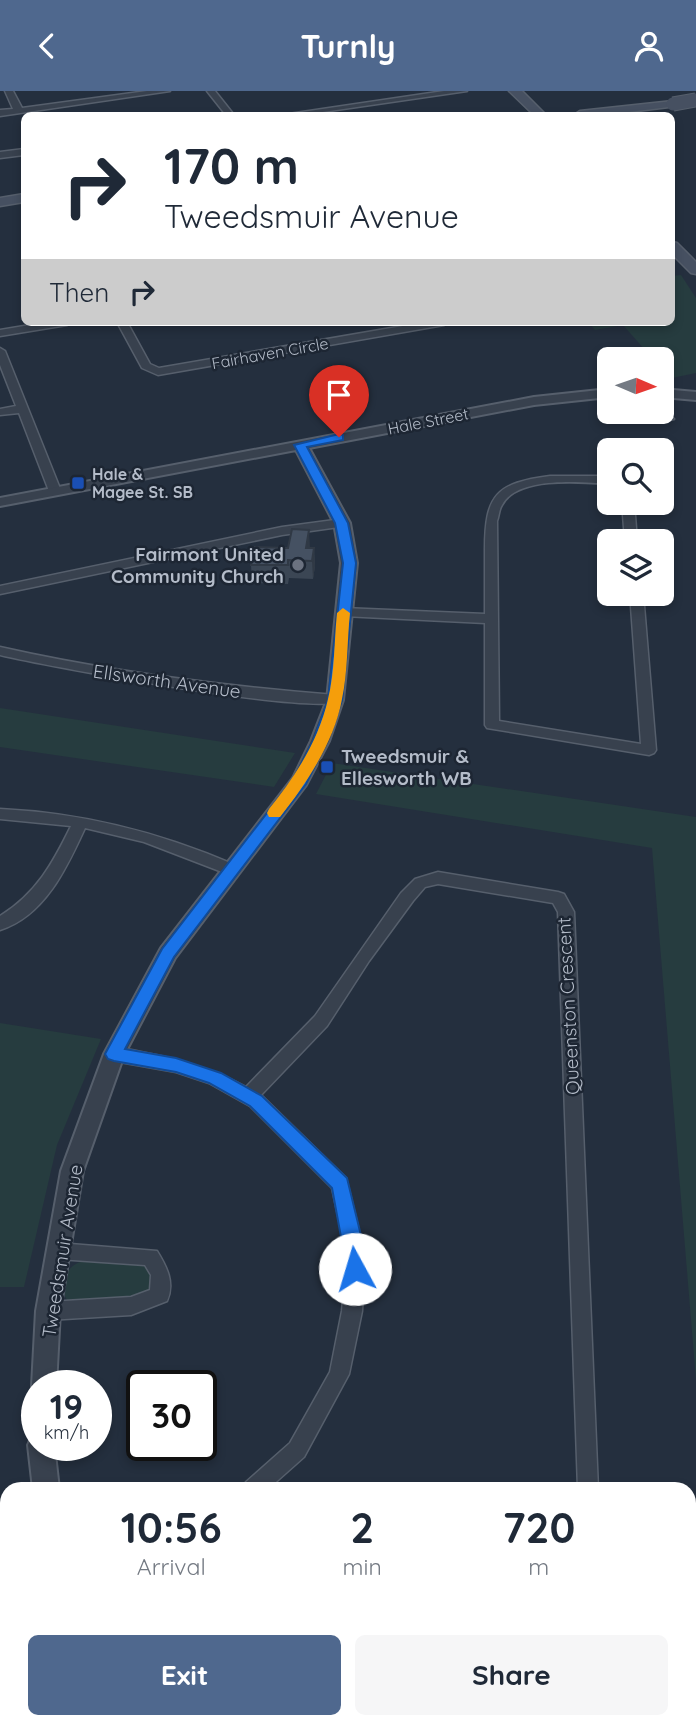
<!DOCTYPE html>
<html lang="en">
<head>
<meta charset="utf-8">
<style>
  :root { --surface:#fff; --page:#f6f6f7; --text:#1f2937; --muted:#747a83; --accent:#4f688e }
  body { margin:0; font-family:Quicksand,sans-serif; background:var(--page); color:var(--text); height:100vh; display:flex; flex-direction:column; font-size:26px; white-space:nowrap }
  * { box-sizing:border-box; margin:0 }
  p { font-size:23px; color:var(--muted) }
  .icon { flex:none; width:38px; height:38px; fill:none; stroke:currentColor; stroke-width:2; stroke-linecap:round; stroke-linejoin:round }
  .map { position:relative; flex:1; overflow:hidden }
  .drawer { position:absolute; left:0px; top:1391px; width:696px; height:247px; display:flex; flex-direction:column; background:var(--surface); border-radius:21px 21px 0 0; box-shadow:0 4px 10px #0003 }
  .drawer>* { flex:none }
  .hud { position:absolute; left:21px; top:21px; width:654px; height:214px; border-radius:10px; box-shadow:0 4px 10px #0003; background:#fff; color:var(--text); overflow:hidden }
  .needle { width:46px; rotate:92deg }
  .fabs { position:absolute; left:597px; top:256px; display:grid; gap:14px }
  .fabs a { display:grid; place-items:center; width:77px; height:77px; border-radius:10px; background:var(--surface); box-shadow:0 4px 10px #0003; font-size:35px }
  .speed { position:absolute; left:21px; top:1279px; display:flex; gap:14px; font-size:35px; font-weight:700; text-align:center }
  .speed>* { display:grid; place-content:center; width:91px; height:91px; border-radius:50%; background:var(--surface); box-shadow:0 4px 10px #0003; line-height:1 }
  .speed small { font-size:18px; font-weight:400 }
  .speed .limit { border:4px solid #111; border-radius:10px; background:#fff; color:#111 }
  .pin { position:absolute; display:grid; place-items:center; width:60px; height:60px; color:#fff; margin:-72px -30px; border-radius:50% 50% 50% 0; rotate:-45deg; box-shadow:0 0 7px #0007 }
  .pin .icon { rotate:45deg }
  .me { position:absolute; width:77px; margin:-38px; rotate:354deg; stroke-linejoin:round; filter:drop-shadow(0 0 5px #0008) }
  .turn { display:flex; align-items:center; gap:24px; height:147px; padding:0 28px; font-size:32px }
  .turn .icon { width:91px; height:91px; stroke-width:2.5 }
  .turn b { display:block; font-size:49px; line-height:60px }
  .then { display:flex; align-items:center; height:66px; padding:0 28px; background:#0003; gap:14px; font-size:26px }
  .eta { display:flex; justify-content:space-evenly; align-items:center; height:119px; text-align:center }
  .eta b { font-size:42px; font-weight:700; line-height:49px }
  .cta { display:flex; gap:14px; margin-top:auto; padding:14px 28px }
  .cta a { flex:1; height:80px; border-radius:10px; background:var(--accent); color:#fff; font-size:28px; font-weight:700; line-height:80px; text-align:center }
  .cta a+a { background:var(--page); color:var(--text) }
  header { display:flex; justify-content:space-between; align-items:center; height:91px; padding:0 28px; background:var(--accent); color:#fff; font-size:32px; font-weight:700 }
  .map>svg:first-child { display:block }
  .green { fill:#263c3f }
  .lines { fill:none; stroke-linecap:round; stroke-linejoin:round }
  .minor-casing { stroke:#565f6c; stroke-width:3 }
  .tertiary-casing { stroke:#565f6c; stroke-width:4 }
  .secondary-casing { stroke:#565f6c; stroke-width:3 }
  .minor { fill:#38414e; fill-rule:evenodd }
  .tertiary { fill:#38414e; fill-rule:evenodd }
  .secondary { fill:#465061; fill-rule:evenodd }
  .secondary-bridge-casing { stroke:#565f6c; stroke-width:15; stroke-linecap:butt }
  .secondary-bridge { stroke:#465061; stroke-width:13 }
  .wall { fill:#3b4654 }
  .shaded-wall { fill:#303945 }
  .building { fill:#455162; stroke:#303945; stroke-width:2 }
  .route { fill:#1a73e8; stroke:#114b97; stroke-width:2 }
  .slow { fill:#f59e0b }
  .transit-dot { fill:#1a4fb4; stroke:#1d2633; stroke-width:2.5 }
  .worship-dot { fill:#6b7280; stroke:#1d2633; stroke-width:2.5 }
  .labels { text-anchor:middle; stroke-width:5; stroke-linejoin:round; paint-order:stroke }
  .far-street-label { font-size:16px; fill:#b4bcc9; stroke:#1d2633 }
  .far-poi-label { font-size:16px; font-weight:bold; fill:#b4bcc9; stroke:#1d2633; text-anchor:start }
  .poi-label { font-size:19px; font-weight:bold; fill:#b4bcc9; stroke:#1d2633; text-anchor:end }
  .street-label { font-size:19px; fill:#b4bcc9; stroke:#1d2633 }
</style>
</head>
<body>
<header><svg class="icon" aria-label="back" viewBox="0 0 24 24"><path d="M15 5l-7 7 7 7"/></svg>Turnly<svg class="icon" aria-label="person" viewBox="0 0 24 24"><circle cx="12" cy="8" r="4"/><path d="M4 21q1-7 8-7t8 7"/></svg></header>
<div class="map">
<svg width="696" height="1637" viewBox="0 0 696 1637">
  <rect width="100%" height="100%" fill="#242f3e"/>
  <g class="green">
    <path d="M681,184L696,207V282L672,287L662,277V268H653L623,234L595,239L588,231H672V185Z"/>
    <path d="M0,617L295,662L274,696L0,656Z"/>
    <path d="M332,672L696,726V1289L652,757L316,703Z"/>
    <path d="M0,932L101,948L57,1054L24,1196H0Z"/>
    <path d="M82,1170C104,1170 139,1163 153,1182L150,1200L132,1208L67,1209C57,1192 66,1176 82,1170Z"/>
  </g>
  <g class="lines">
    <g class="minor-casing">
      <g id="minor">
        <path d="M5,0H13L22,17L147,0H170L0,25V19L13,18Z"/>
        <path d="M207,0H215L234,24H226Z"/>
        <path d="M444,0H467L302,24H282Z"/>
        <path d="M24,58V64L0,67V61Z"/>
        <path d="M48,231H72L67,234L0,245V239Z"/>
        <path d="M117,231H127L150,273L159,277L426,231H449L444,234L158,284L142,277Z"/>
        <path d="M0,257L5,260L61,400L59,403H51L49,400L19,322L0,324V318L16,315L0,274Z"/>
        <path d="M645,320H661L674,328L664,330Z"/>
        <path d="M550,385H609V393C582,391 517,385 502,414C499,418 499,425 497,430L499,630L641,653L630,502H643L656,659L654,662L649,664L487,637L485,634V532L343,525L336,521L343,517L485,523C485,502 485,480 485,458C485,404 496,392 550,385Z"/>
        <path d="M622,411H634L637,450H625Z"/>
        <path d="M342,428L346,429V435L282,444L0,503V495L282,436Z"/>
        <path d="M0,556C111,581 222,595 335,604L342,609C325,627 40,574 0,564Z"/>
        <path d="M0,718C83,722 159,741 235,774L238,778L230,784L144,751L85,737C67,776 45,825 0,839V825C36,803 53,772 71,735L0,728Z"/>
        <path d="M438,781L558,801L564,803L574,821L598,1398H578L558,821L553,812L438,793L425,796L413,810L369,870L327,935L261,1004L346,1087L365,1165L362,1220L349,1283L304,1366L268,1398H243L246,1391L290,1352L330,1281L342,1220L347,1165L332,1097L250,1015L209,992L176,981L114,970L108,968L105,963L108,958L114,956C161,964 204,973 246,996L315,925L401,802L415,788Z"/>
        <path d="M58,1152L157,1160C167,1176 175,1192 167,1210L131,1224L48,1229L41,1226L38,1220L41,1214L48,1211L131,1206L150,1199L151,1184L145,1174L58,1168L51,1166L49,1160L51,1154Z"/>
        <path d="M355,1631H378L380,1637H357Z"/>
        <path d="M507,1631H536L534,1637H505Z"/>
      </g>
    </g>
    <g class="tertiary-casing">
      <g id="tertiary">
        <path d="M609,298V306L534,314L309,357L350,432L357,472L343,609L329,650L306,694L175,867L124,964L83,1080L60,1220L56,1295H37L35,1303L32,1295L36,1220L61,1080L104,963L161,857L293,687L311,650L327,609L341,472L334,432L296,359L0,415V407L534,306Z"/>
        <path d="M662,298L696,301V309L662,306Z"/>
        <path d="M37,1343V1354H54L59,1398H33L28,1354L32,1345Z"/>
        <path d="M76,1631H104L105,1637H77Z"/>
      </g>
    </g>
    <g class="secondary-casing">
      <g id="secondary">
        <path d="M509,0H522L546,24H534Z"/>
        <path d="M673,10L677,11V15L605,24H574L580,20Z"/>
        <path d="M24,103V111L0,115V107Z"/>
        <path d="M672,151L677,152L696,171V183L691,182L672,163Z"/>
      </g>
    </g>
    <use href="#minor" class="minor"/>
    <use href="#tertiary" class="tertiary"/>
    <use href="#secondary" class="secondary"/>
    <g class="secondary-bridge-casing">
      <path id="secondary-bridge" d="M673,13L696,9"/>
    </g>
    <use href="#secondary-bridge" class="secondary-bridge"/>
  </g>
  <path class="wall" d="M288,457H314L315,475L313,488L289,487L288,493L252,492L251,474Z"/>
  <g class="shaded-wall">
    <path d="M309,439L310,457H306Z"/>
    <path d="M314,457L315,475L313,488L312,470Z"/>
  </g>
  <path class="building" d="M292,438L309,439L306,457H314L312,470L288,469V474H251L255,456L288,457Z"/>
  <path class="route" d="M339,343L343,344V349L307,356L348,432L356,472L342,609L327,650L306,693L174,866L125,958L176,967L221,982L262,1005L347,1087L366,1165L362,1184L355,1187L348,1184L332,1097L250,1015L209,992L176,981L114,970L108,968L105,963L162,858L294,687L313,650L328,609L343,472L335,432L294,354Z"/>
  <path class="slow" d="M343,517L350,522C347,550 348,580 342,608C334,651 307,692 280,726H269L267,722L269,718C295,686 319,649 328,608C335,581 334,550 337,522Z"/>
  <g class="transit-dot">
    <rect x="71" y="385" width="14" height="14" rx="3.5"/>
    <rect x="320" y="669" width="14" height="14" rx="3.5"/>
  </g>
  <circle class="worship-dot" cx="298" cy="474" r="7"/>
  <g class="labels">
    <g class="far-street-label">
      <text transform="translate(270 262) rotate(-10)" y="6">Fairhaven Circle</text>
      <text transform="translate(428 330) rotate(-11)" y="6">Hale Street</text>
    </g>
    <g class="far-poi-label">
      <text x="92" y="389">Hale &amp;<tspan x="92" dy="18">Magee St. SB</tspan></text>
    </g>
    <g class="poi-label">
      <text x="284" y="470">Fairmont United<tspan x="284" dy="22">Community Church</tspan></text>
      <text x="341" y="672" text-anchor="start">Tweedsmuir &amp;<tspan x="341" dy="22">Ellesworth WB</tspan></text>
    </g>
    <g class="street-label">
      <text transform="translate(167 590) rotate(8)" y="7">Ellsworth Avenue</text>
      <text transform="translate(568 915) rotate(-93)" y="7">Queenston Crescent</text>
      <text transform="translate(62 1160) rotate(-81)" y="7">Tweedsmuir Avenue</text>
    </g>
  </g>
</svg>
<div class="fabs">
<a><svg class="needle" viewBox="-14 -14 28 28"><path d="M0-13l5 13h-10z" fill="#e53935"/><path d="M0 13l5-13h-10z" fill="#747a83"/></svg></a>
<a><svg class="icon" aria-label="search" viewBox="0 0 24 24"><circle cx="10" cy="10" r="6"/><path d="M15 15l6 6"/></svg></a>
<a><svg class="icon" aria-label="layers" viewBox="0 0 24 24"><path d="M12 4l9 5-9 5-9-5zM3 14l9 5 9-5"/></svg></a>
</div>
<div class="speed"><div>19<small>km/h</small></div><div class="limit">30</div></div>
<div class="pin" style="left:339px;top:346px;background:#d93025"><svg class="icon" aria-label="arrive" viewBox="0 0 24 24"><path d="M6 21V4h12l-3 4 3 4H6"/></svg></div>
<svg class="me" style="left:355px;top:1178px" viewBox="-20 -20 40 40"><circle r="19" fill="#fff"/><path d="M0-13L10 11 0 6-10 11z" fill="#1a73e8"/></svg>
<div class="hud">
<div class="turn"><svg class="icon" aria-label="right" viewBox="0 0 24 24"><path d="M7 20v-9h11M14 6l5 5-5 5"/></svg><div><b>170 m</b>Tweedsmuir Avenue</div></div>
<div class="then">Then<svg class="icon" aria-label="right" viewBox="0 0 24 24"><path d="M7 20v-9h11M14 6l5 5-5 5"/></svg></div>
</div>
<section class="drawer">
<div class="eta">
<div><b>10:56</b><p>Arrival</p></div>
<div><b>2</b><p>min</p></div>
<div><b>720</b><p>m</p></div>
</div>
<div class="cta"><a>Exit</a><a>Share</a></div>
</section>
</div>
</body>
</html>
